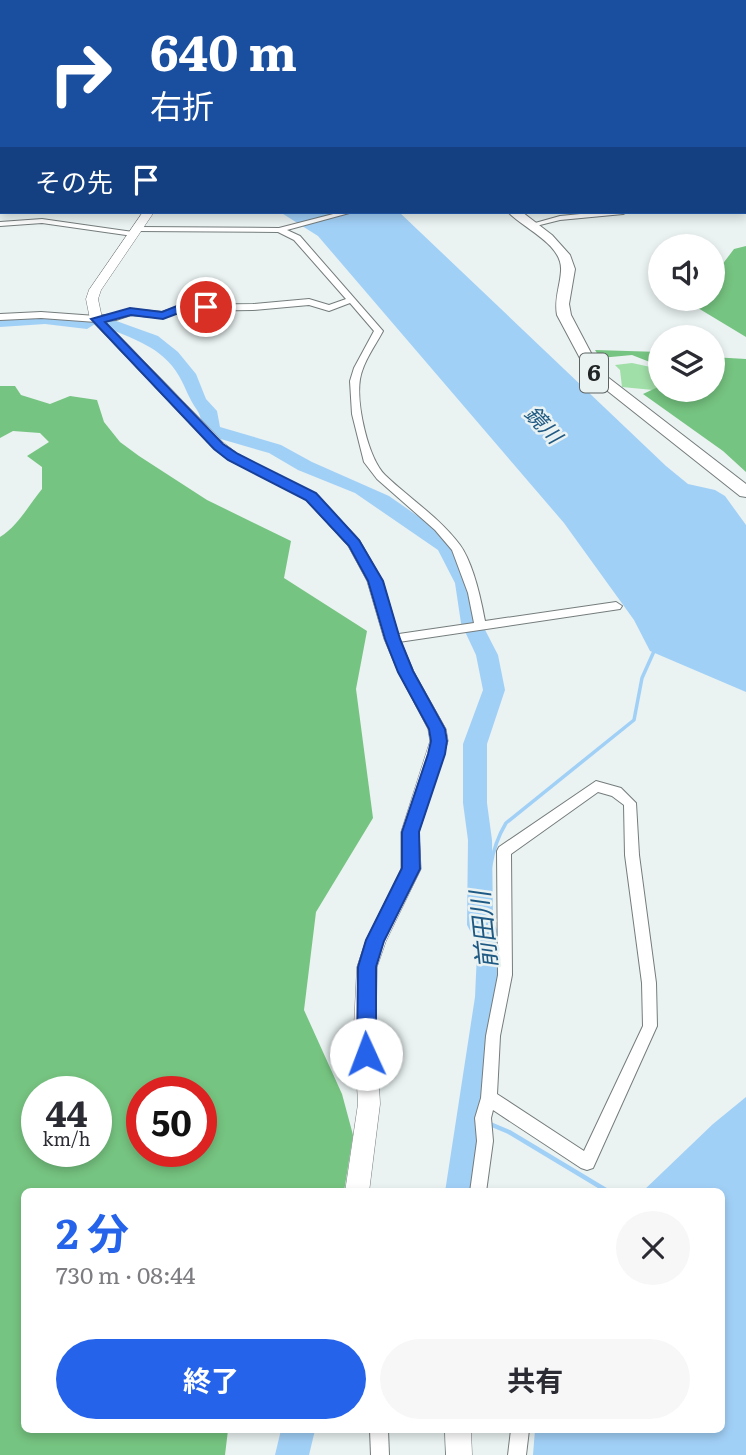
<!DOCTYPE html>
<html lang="ja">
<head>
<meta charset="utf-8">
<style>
  :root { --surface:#fff; --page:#f7f7f7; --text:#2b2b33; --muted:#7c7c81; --accent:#2563eb }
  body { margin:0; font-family:Literata,"Noto Sans JP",serif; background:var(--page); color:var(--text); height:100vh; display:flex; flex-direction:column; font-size:26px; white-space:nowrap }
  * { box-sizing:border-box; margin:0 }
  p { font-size:23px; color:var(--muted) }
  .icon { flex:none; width:38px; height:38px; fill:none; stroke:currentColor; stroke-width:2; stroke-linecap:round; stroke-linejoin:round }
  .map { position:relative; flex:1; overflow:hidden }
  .drawer { position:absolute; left:21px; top:1188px; width:704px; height:245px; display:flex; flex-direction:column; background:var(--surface); border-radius:10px; box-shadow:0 4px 10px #0003 }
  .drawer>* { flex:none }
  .hud { position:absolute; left:0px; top:0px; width:747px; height:214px; box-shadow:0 4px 10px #0003; background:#1a4fa0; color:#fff; overflow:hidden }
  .tools { position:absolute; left:648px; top:234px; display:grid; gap:14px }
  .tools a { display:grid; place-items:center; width:77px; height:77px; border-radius:50%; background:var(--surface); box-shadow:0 4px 10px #0003; font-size:35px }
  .speed { position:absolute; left:21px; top:1076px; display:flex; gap:14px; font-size:35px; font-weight:700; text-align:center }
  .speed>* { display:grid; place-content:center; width:91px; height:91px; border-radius:50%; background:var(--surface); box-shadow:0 4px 10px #0003; line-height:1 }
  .speed small { font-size:18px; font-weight:400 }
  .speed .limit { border:10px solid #d22; background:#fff; color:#111 }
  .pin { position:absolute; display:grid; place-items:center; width:60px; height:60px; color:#fff; margin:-30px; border:4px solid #fff; border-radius:50%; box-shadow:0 2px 7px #0007 }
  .me { position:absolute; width:77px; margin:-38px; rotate:358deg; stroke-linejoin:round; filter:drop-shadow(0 0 5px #0008) }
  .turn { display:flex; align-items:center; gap:24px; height:147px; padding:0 35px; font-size:32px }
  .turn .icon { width:91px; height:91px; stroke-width:2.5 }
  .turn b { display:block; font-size:49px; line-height:60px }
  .then { display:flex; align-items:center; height:66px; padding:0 35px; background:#0003; gap:14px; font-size:26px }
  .round { display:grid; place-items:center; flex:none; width:74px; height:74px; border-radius:37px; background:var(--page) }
  .headline { display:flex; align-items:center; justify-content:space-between; height:119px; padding:0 35px }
  h1 { font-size:42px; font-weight:700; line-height:52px; color:var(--accent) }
  .primary-button { display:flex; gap:14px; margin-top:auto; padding:14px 35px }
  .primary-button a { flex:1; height:80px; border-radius:42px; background:var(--accent); color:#fff; font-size:28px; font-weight:700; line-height:80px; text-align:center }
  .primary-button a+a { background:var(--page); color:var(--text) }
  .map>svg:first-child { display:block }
  .green { fill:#a1dfa8 }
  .forest { fill:#76c481; fill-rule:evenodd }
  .water { fill:#a1d0f7 }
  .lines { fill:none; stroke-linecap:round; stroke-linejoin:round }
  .stream-far1 { stroke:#a1d0f7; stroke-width:3.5 }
  .stream { stroke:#a1d0f7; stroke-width:4.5 }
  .river { fill:#a1d0f7; fill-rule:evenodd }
  .street-casing { stroke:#757c7c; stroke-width:2 }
  .secondary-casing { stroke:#757c7c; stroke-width:1 }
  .primary-casing { stroke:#757c7c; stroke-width:2 }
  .highway-casing { stroke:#757c7c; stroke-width:1 }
  .street { fill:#fff; fill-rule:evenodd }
  .secondary { fill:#fff; fill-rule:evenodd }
  .primary { fill:#fff; fill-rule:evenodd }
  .highway { fill:#fff; fill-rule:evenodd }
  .route { fill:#2563eb; stroke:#184099; stroke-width:2 }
  .labels { text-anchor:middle; stroke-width:5; stroke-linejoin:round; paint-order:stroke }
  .far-water-label { font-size:21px; font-style:italic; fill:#1e5983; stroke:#eaf2f2 }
  .shield { fill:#eaf2f2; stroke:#5d6262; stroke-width:2 }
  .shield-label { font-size:23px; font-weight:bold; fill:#212424 }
  .water-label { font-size:26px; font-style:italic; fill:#1e5983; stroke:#eaf2f2 }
</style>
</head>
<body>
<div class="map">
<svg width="746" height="1455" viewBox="0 0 746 1455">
  <rect width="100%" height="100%" fill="#eaf2f2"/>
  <path class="green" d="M632,363L660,369L658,387L653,390L622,387L620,370L615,365Z"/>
  <g class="forest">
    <path d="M746,246V337L683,299H712V278L734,249Z"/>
    <path d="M595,350L660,352V366L632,355L600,358Z"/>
    <path d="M712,357L746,359V472L723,451L643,394L660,386V390H712Z"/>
    <path d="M0,386H15L21,395L50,404L70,396L97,400L104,422L120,442L139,456L207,500L291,541L284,578L367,631L356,689L373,818L316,912L304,1010L342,1094L353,1135L344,1192H24V1430H228L225,1455H0V537C18,526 28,506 42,489V467L27,456L49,442L40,433L13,431L0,438ZM37,1092H96V1152H37ZM142,1092H201V1152H142Z"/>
  </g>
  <g class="water">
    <path d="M280,212H399L666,466L688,484L715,490L725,496L746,525V692L650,651L634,620L564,523L318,236Z"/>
    <path d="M746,1097V1455H533L535,1430H721V1192H642L713,1124Z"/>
  </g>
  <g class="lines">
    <path class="stream-far1" d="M488,930C489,891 485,858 506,823L634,720L642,678L655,649"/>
    <g class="stream">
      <path d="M488,937V928"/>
      <path d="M490,1124L509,1132L609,1192"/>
    </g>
    <g class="river">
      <path d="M524,0H541L523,2Z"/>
      <path d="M45,314L87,319L95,324L87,329L45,324L0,327V317Z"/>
      <path d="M108,318L158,336L178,352L196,374L206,399L217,411L220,427L281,445L312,462L389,496L452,540L465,559L475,583L482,624L498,655L505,690L487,744V803L492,840L493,922L501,937L503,953L501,997L475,1192H445L475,997L477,953L475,940L467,925L468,840L463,803V744L483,690L476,655L461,623L455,583L438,550L355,493L298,470L269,453L207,435C201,427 202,417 197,410C189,399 186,388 179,376C163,347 131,338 102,326L100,323L102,320Z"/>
      <path d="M281,1430H315L309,1455H275Z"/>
    </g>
    <g class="street-casing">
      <g id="street">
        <path d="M489,0H506L485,2Z"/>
        <rect x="0" y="98" width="2" height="4"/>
        <path d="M341,212H353L287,230L300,236L383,331C375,346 363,362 360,379C356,404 368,458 385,475C410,499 439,517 460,545C473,563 481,599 485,621L616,602L622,606L620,609L392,643L388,642L386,639L388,636L392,635L474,623L468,593L452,550L435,530L377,479L364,462L352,414L350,381L354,368L374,331L350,303L329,311L309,305L253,310L183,311L163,318L131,315L116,320L96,322L41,318L0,320V314L41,312L96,316L115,314L130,309L162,312L182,305L253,304L309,299L329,305L346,299L294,240L278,232L137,231L133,229L137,227L279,228Z"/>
        <path d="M601,212H627L623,214L560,220L532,227L528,225L560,216Z"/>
        <path d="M42,219L133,232L137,234L133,236L42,223L0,226V222Z"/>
        <path d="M596,781L621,788L636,803L639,855L656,983L657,1026L593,1168L587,1170L581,1168L493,1110L491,1118L493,1141L486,1192H470L477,1141L475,1118L481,1098L486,1036L498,975L497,851L499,847ZM598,792L612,796L624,805L625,855L642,983L643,1026L584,1151L497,1094L500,1036L512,975L511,854Z"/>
        <path d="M370,1430H388L389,1455H371Z"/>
        <path d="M511,1430H529L526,1455H508Z"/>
      </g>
    </g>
    <g class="secondary-casing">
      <g id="secondary">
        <path d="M151,0H159L150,2Z"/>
        <path d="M143,212H154L101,290L98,299L102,318L224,443L238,454L316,494L359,539L383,581L400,639L414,672L446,729L448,741L419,832L421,869L386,941L377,967L376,1027L380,1104L369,1192H345L358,1104L354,1027L357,967L366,940L401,869V832L430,741L428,729L398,672L384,639L367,581L348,546L306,500L228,460L214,449L90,319L86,299L89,290Z"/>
        <path d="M445,1430H471L472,1455H446Z"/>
      </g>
    </g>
    <g class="primary-casing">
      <g id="primary">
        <rect x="385" y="0" width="10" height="2"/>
        <path d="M508,212H522L552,235L570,255L575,269L569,304L571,315L601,372L746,484V497L740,496L590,377L557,315C554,299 560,287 561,271C563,244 524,229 508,212Z"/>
      </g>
    </g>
    <g class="highway-casing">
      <rect id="highway" x="0" y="116" width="2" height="8"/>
    </g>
    <use href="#street" class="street"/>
    <use href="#secondary" class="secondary"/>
    <use href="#primary" class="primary"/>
    <use href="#highway" class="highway"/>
  </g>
  <path class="route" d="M182,304H206L211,307L206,311H184L163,319L131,315L105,322L223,444L238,454L316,493L359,540L383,581L400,639L413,671L445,729L447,741L445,754L419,832L420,869L384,941L376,967V1054L373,1061L366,1063L359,1061L357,1054L358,967L366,940L402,868V832L428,754L431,741L429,729L398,672L385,639L368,581L349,546L306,500L228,460L214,449L91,319L130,308L162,312Z"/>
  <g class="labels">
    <g class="far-water-label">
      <text transform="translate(543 425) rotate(47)" y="7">鏡川</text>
    </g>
    <rect class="shield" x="580" y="353.5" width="28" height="39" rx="5"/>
    <g class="shield-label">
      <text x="594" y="381">6</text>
    </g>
    <g class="water-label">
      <text transform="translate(484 930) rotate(-96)" y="9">前田川</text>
    </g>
  </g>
</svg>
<div class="tools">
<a><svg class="icon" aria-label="sound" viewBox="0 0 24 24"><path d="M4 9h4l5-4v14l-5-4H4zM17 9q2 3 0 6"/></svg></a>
<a><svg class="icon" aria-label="layers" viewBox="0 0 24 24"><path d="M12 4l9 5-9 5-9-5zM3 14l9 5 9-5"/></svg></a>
</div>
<div class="speed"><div>44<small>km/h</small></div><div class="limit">50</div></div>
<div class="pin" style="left:206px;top:307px;background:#d93025"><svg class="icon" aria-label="arrive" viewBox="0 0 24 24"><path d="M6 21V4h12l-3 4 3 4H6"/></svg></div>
<svg class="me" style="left:366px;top:1054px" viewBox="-20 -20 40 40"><circle r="19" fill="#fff"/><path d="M0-13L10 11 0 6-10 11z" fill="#2563eb"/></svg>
<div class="hud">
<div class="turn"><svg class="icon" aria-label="right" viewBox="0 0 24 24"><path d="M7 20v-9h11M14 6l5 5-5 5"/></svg><div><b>640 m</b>右折</div></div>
<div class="then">その先<svg class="icon" aria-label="arrive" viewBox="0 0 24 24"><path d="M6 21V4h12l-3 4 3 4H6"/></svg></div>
</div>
<section class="drawer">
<div class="headline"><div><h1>2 分</h1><p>730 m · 08:44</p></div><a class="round"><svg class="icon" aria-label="close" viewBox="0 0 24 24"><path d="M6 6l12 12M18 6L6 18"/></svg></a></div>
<div class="primary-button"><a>終了</a><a>共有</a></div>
</section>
</div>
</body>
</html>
